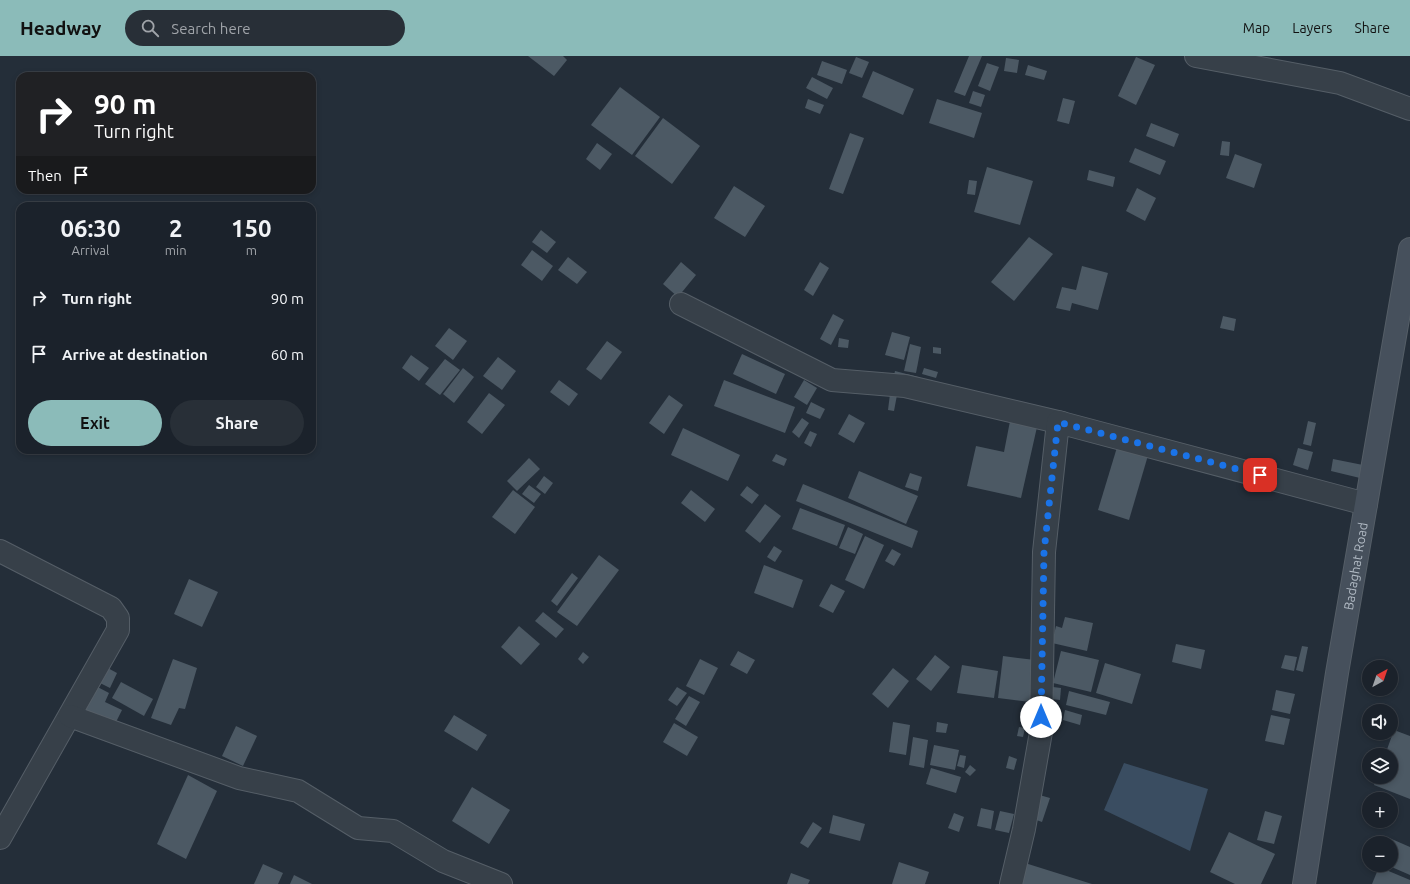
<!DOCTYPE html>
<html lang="en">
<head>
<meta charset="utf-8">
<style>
  :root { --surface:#1b222b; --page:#282f37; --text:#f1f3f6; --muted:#a0a4a9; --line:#393f47; --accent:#8bbbb9 }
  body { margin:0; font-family:Ubuntu,sans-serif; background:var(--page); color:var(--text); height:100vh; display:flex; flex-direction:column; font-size:15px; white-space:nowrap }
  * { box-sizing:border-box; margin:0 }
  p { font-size:13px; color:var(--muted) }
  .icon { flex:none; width:22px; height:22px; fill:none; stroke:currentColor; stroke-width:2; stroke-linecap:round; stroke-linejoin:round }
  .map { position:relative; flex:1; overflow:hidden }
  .drawer { position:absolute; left:16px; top:146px; width:300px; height:252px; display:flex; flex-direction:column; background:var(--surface); border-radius:12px; box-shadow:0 2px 6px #0003,0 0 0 1px var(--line) }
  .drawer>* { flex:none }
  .banner { position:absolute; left:16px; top:16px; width:300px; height:122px; border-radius:12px; box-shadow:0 2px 6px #0003,0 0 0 1px var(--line); background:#202124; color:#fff; overflow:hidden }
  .needle { width:26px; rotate:40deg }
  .tools { position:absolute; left:1362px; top:604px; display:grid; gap:8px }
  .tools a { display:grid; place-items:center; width:36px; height:36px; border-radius:50%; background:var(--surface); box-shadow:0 2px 6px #0003,0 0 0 1px var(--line); font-size:20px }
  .pin { position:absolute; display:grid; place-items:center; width:34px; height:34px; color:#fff; margin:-17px; border-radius:8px; box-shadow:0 2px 6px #0006 }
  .me { position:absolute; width:44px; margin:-22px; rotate:0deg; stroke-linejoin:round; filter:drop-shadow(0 0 3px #0008) }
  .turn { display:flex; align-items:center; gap:14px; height:84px; padding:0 12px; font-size:18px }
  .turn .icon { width:52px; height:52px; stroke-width:2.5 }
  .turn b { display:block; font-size:28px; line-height:34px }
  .then { display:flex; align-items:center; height:38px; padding:0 12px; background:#0003; gap:8px; font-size:15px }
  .eta { display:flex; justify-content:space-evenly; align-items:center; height:68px; text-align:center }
  .eta b { font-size:24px; font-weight:600; line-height:28px }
  .primary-button { display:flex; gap:8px; margin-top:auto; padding:8px 12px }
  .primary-button a { flex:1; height:46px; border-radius:24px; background:var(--accent); color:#111; font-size:16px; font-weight:600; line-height:46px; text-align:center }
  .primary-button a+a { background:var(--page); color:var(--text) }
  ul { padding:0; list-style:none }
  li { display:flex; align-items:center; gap:12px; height:56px; padding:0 12px }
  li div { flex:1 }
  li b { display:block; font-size:15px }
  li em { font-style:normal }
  header { display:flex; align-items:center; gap:24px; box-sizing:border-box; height:56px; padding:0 20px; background:var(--accent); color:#111 }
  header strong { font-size:19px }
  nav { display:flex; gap:22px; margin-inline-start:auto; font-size:14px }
  .search { width:280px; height:36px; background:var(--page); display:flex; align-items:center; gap:10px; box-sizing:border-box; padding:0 14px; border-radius:22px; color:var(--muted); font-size:15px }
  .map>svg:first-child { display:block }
  .water { fill:#3a4d61 }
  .building { fill:#4c5964 }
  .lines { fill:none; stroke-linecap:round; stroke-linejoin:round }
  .minor-casing { stroke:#555e67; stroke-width:24 }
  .secondary-casing { stroke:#555e67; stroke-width:24 }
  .minor { stroke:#374049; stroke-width:22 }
  .secondary { stroke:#46505c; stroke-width:22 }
  .route { stroke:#1a73e8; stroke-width:7; stroke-dasharray:0 12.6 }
  .labels { text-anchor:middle; stroke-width:4; stroke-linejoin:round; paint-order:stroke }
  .street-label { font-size:13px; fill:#b2bbc5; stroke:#1d252e }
</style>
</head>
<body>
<header>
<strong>Headway</strong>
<div class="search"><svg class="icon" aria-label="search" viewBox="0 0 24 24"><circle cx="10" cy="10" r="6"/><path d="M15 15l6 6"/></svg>Search here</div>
<nav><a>Map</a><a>Layers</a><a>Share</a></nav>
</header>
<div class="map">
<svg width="1410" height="828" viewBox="0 0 1410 828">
  <rect width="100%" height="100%" fill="#242e39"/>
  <path class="water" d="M1124,707L1208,733L1190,795L1104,754Z"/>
  <g class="building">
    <path d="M528,0H563L567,4L554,20Z"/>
    <path d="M969,0H982L965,40L954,36Z"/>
    <path d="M856,1L869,6L862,22L849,17Z"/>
    <path d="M1136,1L1155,9L1136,49L1118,40Z"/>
    <path d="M1006,2L1019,4L1017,17L1004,15Z"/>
    <path d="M822,5L847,14L842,28L817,19Z"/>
    <path d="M987,7L999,11L990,35L978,30Z"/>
    <path d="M1028,9L1047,15L1044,24L1025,19Z"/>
    <path d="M873,15L914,33L903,59L862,41Z"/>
    <path d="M812,21L833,32L827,43L806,32Z"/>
    <path d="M620,31L660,61L632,99L591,69Z"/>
    <path d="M973,35L985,39L981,51L969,47Z"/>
    <path d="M1063,42L1075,45L1069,68L1057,65Z"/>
    <path d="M808,43L824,49L820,58L805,52Z"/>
    <path d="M937,43L982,57L974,82L929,67Z"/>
    <path d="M663,62L700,90L672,128L635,100Z"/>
    <path d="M1151,67L1179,78L1174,91L1146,80Z"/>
    <path d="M850,77L864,82L843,138L829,133Z"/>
    <path d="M1222,85L1230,86L1229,100L1220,99Z"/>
    <path d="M597,87L612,98L600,114L586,103Z"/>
    <path d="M1135,92L1166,105L1160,119L1129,106Z"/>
    <path d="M1235,98L1262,108L1254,132L1226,122Z"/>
    <path d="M987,111L1033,125L1020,169L974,156Z"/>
    <path d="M1089,114L1115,121L1113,131L1087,124Z"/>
    <path d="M969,124L977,125L975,139L967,138Z"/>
    <path d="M734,130L765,150L745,181L714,162Z"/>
    <path d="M1137,132L1156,142L1145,165L1126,155Z"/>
    <path d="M541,174L556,186L547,197L532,186Z"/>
    <path d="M1029,181L1053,198L1014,245L991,226Z"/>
    <path d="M532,194L553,210L542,225L521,209Z"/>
    <path d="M568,201L587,216L577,228L558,214Z"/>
    <path d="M681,206L696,219L678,241L663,228Z"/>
    <path d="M820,206L829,212L813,240L804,234Z"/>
    <path d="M1082,210L1108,217L1098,254L1072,247L1070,255L1056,252L1062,231L1076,234Z"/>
    <path d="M833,258L844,264L831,289L820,283Z"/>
    <path d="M1223,260L1236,263L1234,275L1220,272Z"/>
    <path d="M449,272L467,285L453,304L435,290Z"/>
    <path d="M892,276L910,281L904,304L885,299Z"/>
    <path d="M839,282L849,284L848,292L838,291Z"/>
    <path d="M607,285L622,296L601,324L586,313Z"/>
    <path d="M910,288L921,291L916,317L904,315Z"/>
    <path d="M933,291L941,292V298L933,297Z"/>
    <path d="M742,298L785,318L776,338L733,318Z"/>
    <path d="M411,299L429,312L419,325L402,312Z"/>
    <path d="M498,301L516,315L502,334L483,320Z"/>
    <path d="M445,303L460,314L440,339L425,328Z"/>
    <path d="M463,312L474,321L454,347L443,338Z"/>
    <path d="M924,312L938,316L936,322L922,318Z"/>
    <path d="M895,315L918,321L915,330L893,324Z"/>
    <path d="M559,324L578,338L569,350L550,336Z"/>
    <path d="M724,324L795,351L785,377L714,350Z"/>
    <path d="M804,324L817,332L807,349L794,341Z"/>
    <path d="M489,337L505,349L482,378L467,366Z"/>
    <path d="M890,338L897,339L894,355L888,354Z"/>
    <path d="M669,339L683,349L664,378L649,367Z"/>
    <path d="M811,346L825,353L820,363L806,357Z"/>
    <path d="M849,358L865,367L854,387L838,378Z"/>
    <path d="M802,362L809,367L799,382L792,376Z"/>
    <path d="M1010,365L1037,371L1021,442L967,430L976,390L1004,396Z"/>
    <path d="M1308,365L1316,367L1311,390L1303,388Z"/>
    <path d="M683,372L740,399L728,425L671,399Z"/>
    <path d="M810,375L817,378L811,391L804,387Z"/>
    <path d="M1118,388L1149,396L1129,464L1098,454Z"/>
    <path d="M1298,392L1313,396L1308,414L1293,409Z"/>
    <path d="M776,398L787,403L784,410L772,405Z"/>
    <path d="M529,402L540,413L517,435L507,425Z"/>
    <path d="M1333,403L1363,409L1360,422L1331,415Z"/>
    <path d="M859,415L918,440L906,468L848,442Z"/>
    <path d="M910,417L922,421L918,435L905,431Z"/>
    <path d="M544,420L553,427L545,438L536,431Z"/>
    <path d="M803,428L918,475L912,492L796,445Z"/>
    <path d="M529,429L541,438L534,447L522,438Z"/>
    <path d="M747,430L759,439L752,448L740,439Z"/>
    <path d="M513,434L535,451L515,478L492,461Z"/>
    <path d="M691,434L715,453L705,466L681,447Z"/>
    <path d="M765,448L781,460L760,487L745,475Z"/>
    <path d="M800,452L845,469L837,490L792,473Z"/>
    <path d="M848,471L863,478L855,498L839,492Z"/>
    <path d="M865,480L884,489L864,533L845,524Z"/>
    <path d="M774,490L782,495L775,506L767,501Z"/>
    <path d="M892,493L901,498L894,510L885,505Z"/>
    <path d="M599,499L619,514L577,570L557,556Z"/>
    <path d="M764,509L803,524L793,552L754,537Z"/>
    <path d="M572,517L578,522L557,550L551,545Z"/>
    <path d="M189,523L218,536L202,571L174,558Z"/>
    <path d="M831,528L845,535L833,557L819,550Z"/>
    <path d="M543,556L564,573L556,582L535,565Z"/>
    <path d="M1065,561L1093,567L1087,595L1052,587L1056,570L1062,572Z"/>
    <path d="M519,570L540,588L521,609L501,591Z"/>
    <path d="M1176,588L1205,594L1201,613L1172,606Z"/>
    <path d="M1302,590L1308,591L1303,616L1296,614Z"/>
    <path d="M738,595L755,604L747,618L730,609Z"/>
    <path d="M1061,595L1099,604L1091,636L1053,627Z"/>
    <path d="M583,596L589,601L583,608L578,603Z"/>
    <path d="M935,599L950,611L931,635L916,623Z"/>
    <path d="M1285,599L1297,601L1294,615L1281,612Z"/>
    <path d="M1003,600L1035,604L1030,646L998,642Z"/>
    <path d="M173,603L197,612L185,653L179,652L171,669L151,662Z"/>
    <path d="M700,603L718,612L704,639L686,630Z"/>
    <path d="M1105,607L1141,618L1132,648L1096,637Z"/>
    <path d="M962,609L998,615L994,642L957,637Z"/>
    <path d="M104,610L117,617L110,632L96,625Z"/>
    <path d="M893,612L909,625L888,652L872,638Z"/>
    <path d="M121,626L153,643L144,660L112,642Z"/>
    <path d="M90,627L109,637L105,646L122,654L114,670L81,655Z"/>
    <path d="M677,631L687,637L677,650L668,644Z"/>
    <path d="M1053,631L1061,632L1060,644L1051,643Z"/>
    <path d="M1276,634L1295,638L1290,658L1272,654Z"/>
    <path d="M1069,635L1110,646L1106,659L1066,649Z"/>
    <path d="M689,640L700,646L686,670L675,663Z"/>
    <path d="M1065,654L1082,659L1080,669L1063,664Z"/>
    <path d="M454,659L487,679L477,695L444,675Z"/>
    <path d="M1271,659L1290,663L1284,689L1265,685Z"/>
    <path d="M893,666L910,669L906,699L889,696Z"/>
    <path d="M937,666L948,668L946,677L936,676Z"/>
    <path d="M674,667L698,681L687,700L663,686Z"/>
    <path d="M236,670L257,680L243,710L222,700Z"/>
    <path d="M1019,671L1025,672L1023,681L1017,680Z"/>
    <path d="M1394,674L1410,680V743L1374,729L1377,721H1391V699H1385Z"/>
    <path d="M913,681L928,684L924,712L909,709Z"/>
    <path d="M934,689L959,694L955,714L930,709Z"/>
    <path d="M960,699L966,700L964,712L957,710Z"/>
    <path d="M1009,700L1017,703L1014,714L1006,712Z"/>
    <path d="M970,709L976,714L970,720L965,716Z"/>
    <path d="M931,712L961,721L956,737L926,728Z"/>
    <path d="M188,719L217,735L186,803L157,788Z"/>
    <path d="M472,731L510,754L489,788L452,765Z"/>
    <path d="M1036,738L1050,742L1042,766L1028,761Z"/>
    <path d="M981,752L994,755L991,773L977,770Z"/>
    <path d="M1000,755L1014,758L1009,777L995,774Z"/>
    <path d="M1265,755L1282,760L1274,788L1257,784Z"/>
    <path d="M954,757L964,761L959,776L948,772Z"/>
    <path d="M833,759L865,768L860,785L829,777Z"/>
    <path d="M813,766L822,772L808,792L800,787Z"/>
    <path d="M1229,776L1275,798L1261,828H1235L1210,816Z"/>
    <path d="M1387,781L1410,791V819L1387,809H1391V787H1385Z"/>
    <path d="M899,806L929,816L925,828H892Z"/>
    <path d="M1025,807L1092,828H1019Z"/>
    <path d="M263,808L283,817L278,828H254Z"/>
    <path d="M1379,811L1410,824V828H1372Z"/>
    <path d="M791,817L810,824L808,828H787Z"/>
    <path d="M294,819L312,828H290Z"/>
  </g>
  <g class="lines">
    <g class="minor-casing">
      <g id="minor">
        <path d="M1196,0L1340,27L1410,53"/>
        <path d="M681,248L832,324L905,330L1062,367"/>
        <path d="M0,495L111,552L118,562V574L0,782"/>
        <path d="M70,660L239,722L298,735L358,772L393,775L443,805L501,828"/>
        <path d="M1011,828L1024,773L1041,676L1044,496L1058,366L1366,448"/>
      </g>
    </g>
    <g class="secondary-casing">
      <g id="secondary">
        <path id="s1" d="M1304,828L1337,617L1410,193"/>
      </g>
    </g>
    <use href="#minor" class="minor"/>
    <use href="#secondary" class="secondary"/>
  </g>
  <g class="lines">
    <path class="route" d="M1041,661L1044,496L1058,366L1260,419"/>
  </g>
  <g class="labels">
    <g class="street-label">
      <text dy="5" stroke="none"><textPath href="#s1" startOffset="322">Badaghat Road</textPath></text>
    </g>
  </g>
</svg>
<div class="tools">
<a><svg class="needle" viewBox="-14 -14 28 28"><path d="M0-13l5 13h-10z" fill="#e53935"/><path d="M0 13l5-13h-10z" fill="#a0a4a9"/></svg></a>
<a><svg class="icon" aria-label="sound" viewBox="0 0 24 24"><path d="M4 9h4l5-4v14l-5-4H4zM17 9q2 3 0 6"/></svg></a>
<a><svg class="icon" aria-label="layers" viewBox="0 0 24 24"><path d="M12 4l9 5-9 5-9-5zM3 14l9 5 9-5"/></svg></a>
<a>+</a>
<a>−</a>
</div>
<div class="pin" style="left:1260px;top:419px;background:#d93025"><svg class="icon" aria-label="arrive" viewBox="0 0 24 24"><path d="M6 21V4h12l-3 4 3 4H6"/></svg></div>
<svg class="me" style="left:1041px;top:661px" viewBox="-20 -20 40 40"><circle r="19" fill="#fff"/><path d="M0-13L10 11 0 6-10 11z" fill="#1a73e8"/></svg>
<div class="banner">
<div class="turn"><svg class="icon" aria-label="right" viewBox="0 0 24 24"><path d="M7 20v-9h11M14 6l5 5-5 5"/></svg><div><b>90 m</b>Turn right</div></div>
<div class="then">Then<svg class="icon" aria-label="arrive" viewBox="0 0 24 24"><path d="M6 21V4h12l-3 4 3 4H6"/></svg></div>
</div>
<section class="drawer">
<div class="eta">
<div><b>06:30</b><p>Arrival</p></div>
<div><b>2</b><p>min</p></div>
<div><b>150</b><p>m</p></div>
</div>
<ul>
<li><svg class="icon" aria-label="right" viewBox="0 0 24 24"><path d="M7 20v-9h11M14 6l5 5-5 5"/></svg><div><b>Turn right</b></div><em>90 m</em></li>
<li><svg class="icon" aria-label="arrive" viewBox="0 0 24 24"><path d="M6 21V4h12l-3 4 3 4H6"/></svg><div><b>Arrive at destination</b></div><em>60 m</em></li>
</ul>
<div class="primary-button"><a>Exit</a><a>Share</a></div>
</section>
</div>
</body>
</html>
